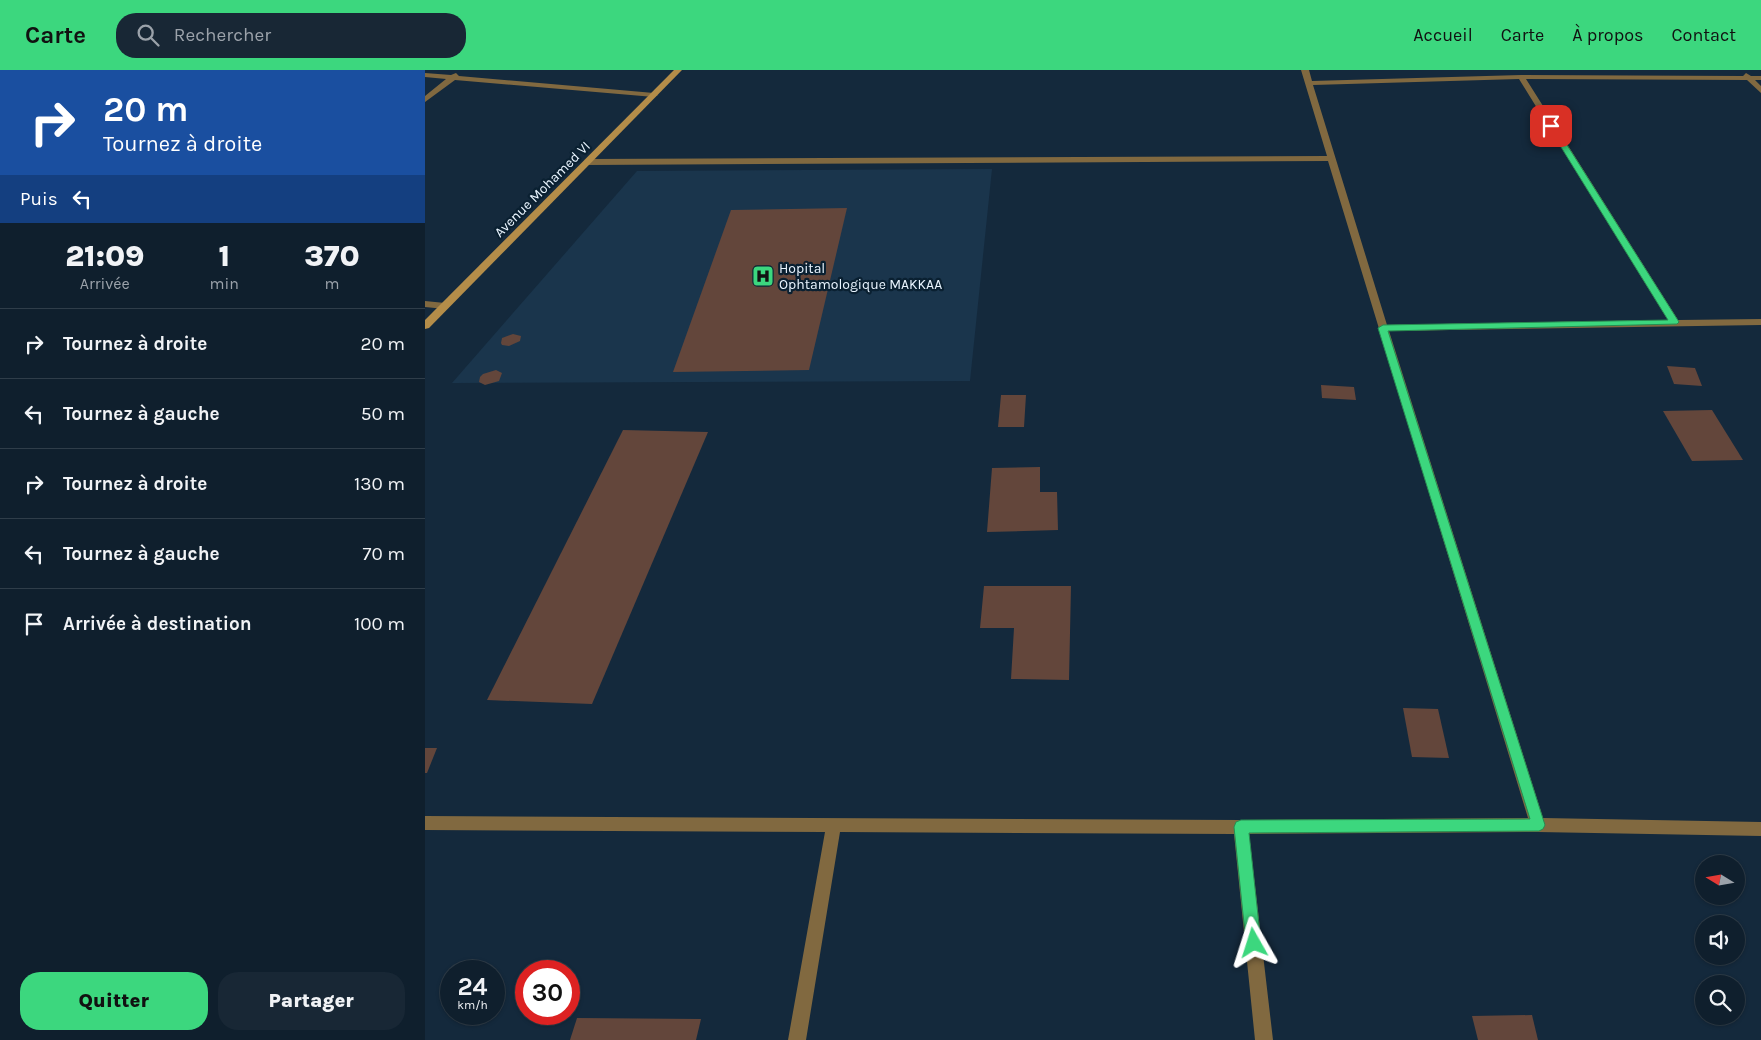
<!DOCTYPE html>
<html lang="fr">
<head>
<meta charset="utf-8">
<style>
  :root { --surface:#0f1f2d; --page:#182735; --text:#f1f3f6; --muted:#9ba2aa; --line:#2f3d49; --accent:#3cd77e }
  body { margin:0; font-family:Karla,sans-serif; background:var(--page); color:var(--text); height:100vh; display:flex; flex-direction:column; font-size:19px; white-space:nowrap }
  * { box-sizing:border-box; margin:0 }
  p { font-size:16px; color:var(--muted) }
  .icon { flex:none; width:28px; height:28px; fill:none; stroke:currentColor; stroke-width:2; stroke-linecap:round; stroke-linejoin:round }
  .map { position:relative; flex:1; overflow:hidden }
  .panel { display:flex; flex-direction:column; background:var(--surface); width:425px }
  .panel>* { flex:none }
  .hud { background:#1a4fa0; color:#fff; overflow:hidden }
  .needle { width:32px; rotate:281deg }
  .tools { position:absolute; left:1270px; top:785px; display:grid; gap:10px }
  .tools a { display:grid; place-items:center; width:50px; height:50px; border-radius:50%; background:var(--surface); box-shadow:0 1px 4px #0004,0 0 0 1px var(--line); font-size:25px }
  .speed { position:absolute; left:15px; top:890px; display:flex; gap:10px; font-size:25px; font-weight:700; text-align:center }
  .speed>* { display:grid; place-content:center; width:65px; height:65px; border-radius:50%; background:var(--surface); box-shadow:0 1px 4px #0004,0 0 0 1px var(--line); line-height:1 }
  .speed small { font-size:12px; font-weight:400 }
  .speed .limit { border:8px solid #d22; background:#fff; color:#111 }
  .pin { position:absolute; display:grid; place-items:center; width:42px; height:42px; color:#fff; margin:-21px; border-radius:10px; box-shadow:0 2px 8px #0006 }
  .me { position:absolute; width:55px; margin:-28px; rotate:354deg; stroke-linejoin:round; filter:drop-shadow(0 0 4px #0008) }
  .turn { display:flex; align-items:center; gap:18px; height:105px; padding:0 20px; font-size:22px }
  .turn .icon { width:65px; height:65px; stroke-width:2.5 }
  .turn b { display:block; font-size:35px; line-height:42px }
  .then { display:flex; align-items:center; height:48px; padding:0 20px; background:#0003; gap:10px; font-size:19px }
  .eta { display:flex; justify-content:space-evenly; align-items:center; height:85px; text-align:center }
  .eta b { font-size:30px; font-weight:800; line-height:35px }
  .action { display:flex; gap:10px; margin-top:auto; padding:10px 20px }
  .action a { flex:1; height:58px; border-radius:20px; background:var(--accent); color:#111; font-size:20px; font-weight:800; line-height:58px; text-align:center }
  .action a+a { background:var(--page); color:var(--text) }
  ul { padding:0; list-style:none }
  li { display:flex; align-items:center; gap:15px; height:70px; padding:0 20px; border-top:1px solid var(--line) }
  li div { flex:1 }
  li b { display:block; font-size:19px }
  li em { font-style:normal }
  header { display:flex; align-items:center; gap:30px; box-sizing:border-box; height:70px; padding:0 25px; background:var(--accent); color:#111 }
  header strong { font-size:24px }
  nav { display:flex; gap:28px; margin-inline-start:auto; font-size:18px }
  .search { width:350px; height:45px; background:var(--page); display:flex; align-items:center; gap:12px; box-sizing:border-box; padding:0 18px; border-radius:20px; color:var(--muted); font-size:19px }
  main { display:flex; flex:1; min-height:0 }
  .map>svg:first-child { display:block }
  .built { fill:#1a354c }
  .building { fill:#63463b }
  .lines { fill:none; stroke-linecap:round; stroke-linejoin:round }
  .street { fill:#816940; fill-rule:evenodd }
  .secondary { fill:#b48d49; fill-rule:evenodd }
  .route { fill:#3cd77e; stroke:#278c52 }
  .labels { text-anchor:middle; stroke-width:4.5; stroke-linejoin:round; paint-order:stroke }
  .far-street-label { font-size:14px; fill:#eaf5ff; stroke:#0a2031 }
  .far-poi-label { font-size:14px; fill:#eaf5ff; stroke:#0a2031; text-anchor:start }
</style>
</head>
<body>
<header>
<strong>Carte</strong>
<div class="search"><svg class="icon" aria-label="search" viewBox="0 0 24 24"><circle cx="10" cy="10" r="6"/><path d="M15 15l6 6"/></svg>Rechercher</div>
<nav><a>Accueil</a><a>Carte</a><a>À propos</a><a>Contact</a></nav>
</header>
<main>
<section class="panel">
<div class="hud">
<div class="turn"><svg class="icon" aria-label="right" viewBox="0 0 24 24"><path d="M7 20v-9h11M14 6l5 5-5 5"/></svg><div><b>20 m</b>Tournez à droite</div></div>
<div class="then">Puis<svg class="icon" aria-label="left" viewBox="0 0 24 24"><path d="M17 20v-9H6M10 6l-5 5 5 5"/></svg></div>
</div>
<div class="eta">
<div><b>21:09</b><p>Arrivée</p></div>
<div><b>1</b><p>min</p></div>
<div><b>370</b><p>m</p></div>
</div>
<ul>
<li><svg class="icon" aria-label="right" viewBox="0 0 24 24"><path d="M7 20v-9h11M14 6l5 5-5 5"/></svg><div><b>Tournez à droite</b></div><em>20 m</em></li>
<li><svg class="icon" aria-label="left" viewBox="0 0 24 24"><path d="M17 20v-9H6M10 6l-5 5 5 5"/></svg><div><b>Tournez à gauche</b></div><em>50 m</em></li>
<li><svg class="icon" aria-label="right" viewBox="0 0 24 24"><path d="M7 20v-9h11M14 6l5 5-5 5"/></svg><div><b>Tournez à droite</b></div><em>130 m</em></li>
<li><svg class="icon" aria-label="left" viewBox="0 0 24 24"><path d="M17 20v-9H6M10 6l-5 5 5 5"/></svg><div><b>Tournez à gauche</b></div><em>70 m</em></li>
<li><svg class="icon" aria-label="arrive" viewBox="0 0 24 24"><path d="M6 21V4h12l-3 4 3 4H6"/></svg><div><b>Arrivée à destination</b></div><em>100 m</em></li>
</ul>
<div class="action"><a>Quitter</a><a>Partager</a></div>
</section>
<div class="map">
<svg width="1336" height="970" viewBox="0 0 1336 970">
  <rect width="100%" height="100%" fill="#14293c"/>
  <path class="built" d="M567,99L545,311L27,313L212,101Z"/>
  <g class="building">
    <path d="M422,138L384,300L248,302L306,140Z"/>
    <path d="M88,264L96,266L95,271L84,276L77,275L76,273L77,268Z"/>
    <path d="M1242,296L1270,298L1277,316L1249,314Z"/>
    <path d="M71,300L77,303L74,311L60,315L54,312L55,307L58,304Z"/>
    <path d="M896,315L929,317L931,330L897,328Z"/>
    <path d="M576,325H601L599,357H573Z"/>
    <path d="M1287,340L1318,390L1267,391L1238,341Z"/>
    <path d="M198,360L283,362L167,634L62,630Z"/>
    <path d="M615,397V422H632L633,460L562,462L567,398Z"/>
    <path d="M559,516H646L644,610L586,609L589,558H555Z"/>
    <path d="M978,638L1013,639L1024,688L987,687Z"/>
    <path d="M0,678H12L2,703H0Z"/>
    <path d="M1107,945L1113,970H1053L1047,946Z"/>
    <path d="M152,948L276,949L271,970H145Z"/>
  </g>
  <g class="lines">
    <g class="street">
      <path d="M876,0H884L887,11L1096,5L1318,6L1321,3L1326,6H1336V10H1330L1336,16V23L1322,10L1101,9L1253,250L1336,249V255L964,261L1118,748L1336,752V766L1113,762L824,764L848,970H830L809,764L415,762L381,970H363L400,762L0,760V746L816,750L1103,748L903,91L163,95L159,92L163,89L902,86ZM1094,9L1243,250L962,255L888,15Z"/>
      <path d="M0,3L26,5L31,3L34,6L229,23L233,25L229,27L30,10L0,32V26L21,9L0,7Z"/>
      <path d="M0,231L20,233L25,236L20,239L0,237Z"/>
    </g>
    <path class="secondary" d="M249,0H257L4,258L0,259V250Z"/>
  </g>
  <path class="route" d="M1124,54L1130,56L1254,252L1252,254L963,261L1120,755L1118,759L1114,761L824,763L836,873L834,878L829,880L823,878L821,873L809,757L811,752L816,750L1105,749L953,258L958,255L1243,250L1123,56Z"/>
  <defs>
    <g id="hospital-square" transform="scale(1.125)"><rect x="-9" y="-9" width="18" height="18" rx="4" fill="#3cd77e" stroke="#0a2031"/><path d="M-5-5h3v3.5h4V-5h3V5h-3V1.5h-4V5h-3Z" fill="#111"/></g>
  </defs>
  <g fill-rule="evenodd">
    <use href="#hospital-square" x="338" y="206"/>
  </g>
  <g class="labels">
    <g class="far-street-label">
      <text transform="translate(117 119) rotate(-45)" y="5">Avenue Mohamed VI</text>
    </g>
    <g class="far-poi-label">
      <text x="354" y="203">Hopital<tspan x="354" dy="16">Ophtamologique MAKKAA</tspan></text>
    </g>
  </g>
</svg>
<div class="tools">
<a><svg class="needle" viewBox="-14 -14 28 28"><path d="M0-13l5 13h-10z" fill="#e53935"/><path d="M0 13l5-13h-10z" fill="#9ba2aa"/></svg></a>
<a><svg class="icon" aria-label="sound" viewBox="0 0 24 24"><path d="M4 9h4l5-4v14l-5-4H4zM17 9q2 3 0 6"/></svg></a>
<a><svg class="icon" aria-label="search" viewBox="0 0 24 24"><circle cx="10" cy="10" r="6"/><path d="M15 15l6 6"/></svg></a>
</div>
<div class="speed"><div>24<small>km/h</small></div><div class="limit">30</div></div>
<div class="pin" style="left:1126px;top:56px;background:#d93025"><svg class="icon" aria-label="arrive" viewBox="0 0 24 24"><path d="M6 21V4h12l-3 4 3 4H6"/></svg></div>
<svg class="me" style="left:829px;top:873px" viewBox="-20 -20 40 40"><path d="M0-17L14 15 0 8-14 15z" fill="#3cd77e" stroke="#fff" stroke-width="4"/></svg>
</div>
</main>
</body>
</html>
